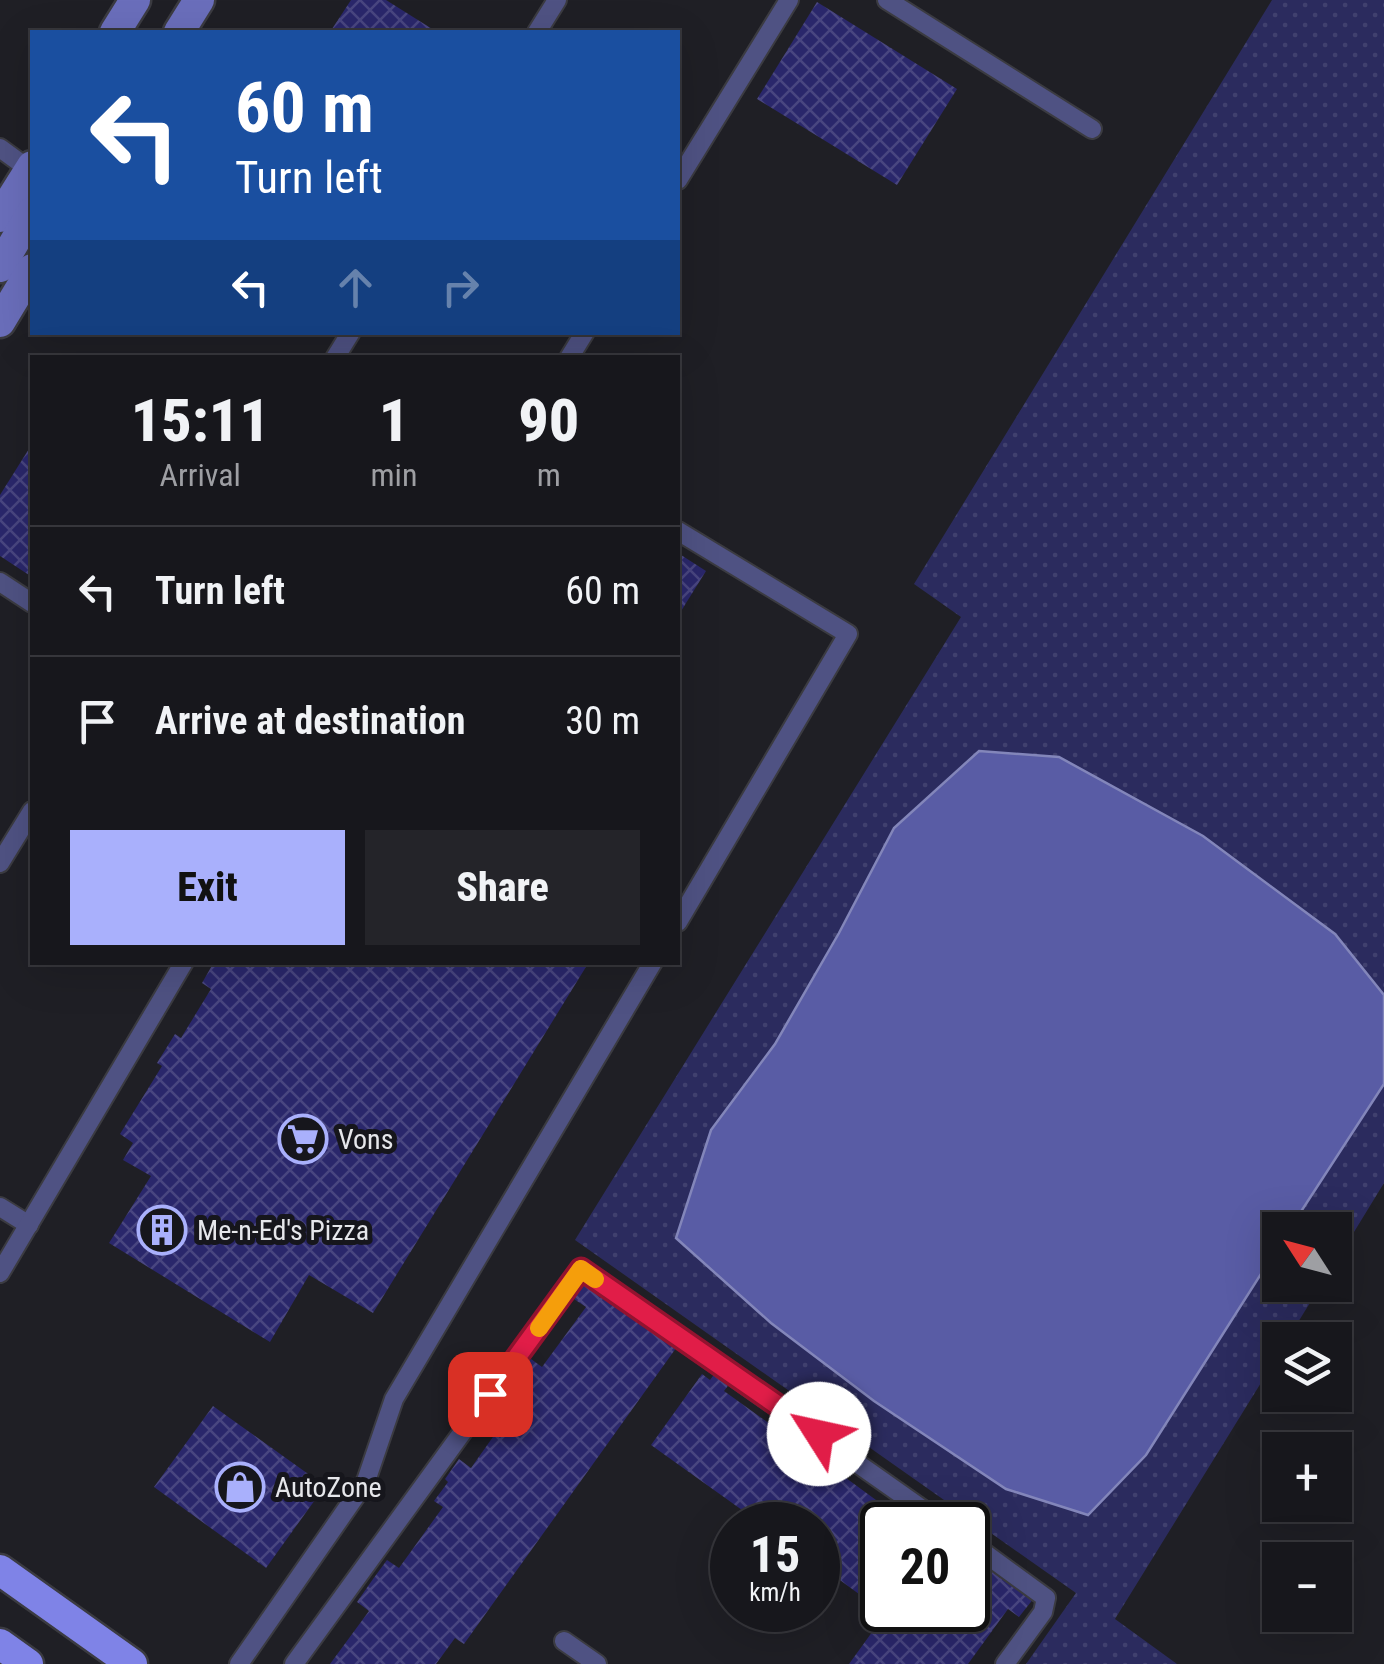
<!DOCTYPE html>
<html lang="en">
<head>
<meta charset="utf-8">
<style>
  :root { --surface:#17171c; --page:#242429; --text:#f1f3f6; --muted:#9e9fa3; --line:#36363b; --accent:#a9b0fc }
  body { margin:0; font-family:"Roboto Condensed",sans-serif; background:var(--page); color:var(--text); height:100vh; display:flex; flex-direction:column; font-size:38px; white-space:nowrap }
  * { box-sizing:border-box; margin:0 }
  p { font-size:32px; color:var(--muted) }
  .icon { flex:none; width:55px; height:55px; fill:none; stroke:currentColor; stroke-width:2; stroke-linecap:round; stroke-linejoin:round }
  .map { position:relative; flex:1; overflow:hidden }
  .details { position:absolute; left:30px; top:355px; width:650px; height:610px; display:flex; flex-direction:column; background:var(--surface); border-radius:0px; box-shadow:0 10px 40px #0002,0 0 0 2px var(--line) }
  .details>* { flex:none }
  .banner { position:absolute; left:30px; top:30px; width:650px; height:305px; border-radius:0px; box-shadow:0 10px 40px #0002,0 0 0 2px var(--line); background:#1a4fa0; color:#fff; overflow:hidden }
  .needle { width:65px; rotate:306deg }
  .controls { position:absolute; left:1262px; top:1212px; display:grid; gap:20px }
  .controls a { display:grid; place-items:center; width:90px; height:90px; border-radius:0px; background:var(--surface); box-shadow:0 10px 40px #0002,0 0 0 2px var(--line); font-size:50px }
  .speed { position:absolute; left:710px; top:1502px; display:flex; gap:20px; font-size:50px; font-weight:700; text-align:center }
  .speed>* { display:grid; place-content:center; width:130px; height:130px; border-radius:50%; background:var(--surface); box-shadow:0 10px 40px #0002,0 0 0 2px var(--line); line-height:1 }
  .speed small { font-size:25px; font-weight:400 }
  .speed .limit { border:5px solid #111; border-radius:15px; background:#fff; color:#111 }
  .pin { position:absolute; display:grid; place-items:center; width:85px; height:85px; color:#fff; margin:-42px; border-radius:20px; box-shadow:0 5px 15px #0006 }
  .me { position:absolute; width:110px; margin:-55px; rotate:305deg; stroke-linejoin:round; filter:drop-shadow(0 0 8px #0008) }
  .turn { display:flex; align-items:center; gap:35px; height:210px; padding:0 40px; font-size:45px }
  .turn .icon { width:130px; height:130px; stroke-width:2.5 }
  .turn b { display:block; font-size:70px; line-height:85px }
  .lanes { display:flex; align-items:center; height:95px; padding:0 40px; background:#0003; justify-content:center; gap:50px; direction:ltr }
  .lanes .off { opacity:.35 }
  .eta { display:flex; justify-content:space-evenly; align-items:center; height:170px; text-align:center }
  .eta b { font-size:60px; font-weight:800; line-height:70px }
  .primary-button { display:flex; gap:20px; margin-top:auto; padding:20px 40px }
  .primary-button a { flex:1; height:115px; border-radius:0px; background:var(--accent); color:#111; font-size:40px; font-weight:800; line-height:115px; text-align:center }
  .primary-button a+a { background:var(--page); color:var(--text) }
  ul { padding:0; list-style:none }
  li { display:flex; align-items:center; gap:30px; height:130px; padding:0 40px; border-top:2px solid var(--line) }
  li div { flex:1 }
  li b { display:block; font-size:38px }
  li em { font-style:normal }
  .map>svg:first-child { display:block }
  .grass { fill:url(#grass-dots) }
  .water { fill:#595ca5; stroke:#8386ba; stroke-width:2.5 }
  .building { fill:url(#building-cross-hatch) }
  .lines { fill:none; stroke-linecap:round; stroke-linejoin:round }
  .lane-casing { stroke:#3b3b41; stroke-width:22 }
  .secondary-casing { stroke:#3b3b41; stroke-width:35 }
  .primary-casing { stroke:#3b3b41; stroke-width:35 }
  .lane { stroke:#4f5283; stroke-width:18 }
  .secondary { stroke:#6a6ebb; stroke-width:30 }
  .primary { stroke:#7f83e7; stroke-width:30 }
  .route-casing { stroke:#92132f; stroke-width:25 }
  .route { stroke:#e11d48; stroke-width:18 }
  .slow { stroke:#f59e0b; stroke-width:18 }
  .labels { text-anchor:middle; stroke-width:10; stroke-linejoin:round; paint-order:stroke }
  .poi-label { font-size:28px; fill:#e6e7eb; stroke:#16161c; text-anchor:start }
</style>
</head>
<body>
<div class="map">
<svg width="1384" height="1664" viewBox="0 0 1384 1664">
  <defs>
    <pattern id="grass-dots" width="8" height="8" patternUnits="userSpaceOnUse" patternTransform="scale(2.5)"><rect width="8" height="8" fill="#2b2b5e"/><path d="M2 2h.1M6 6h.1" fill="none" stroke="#40406e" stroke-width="1.8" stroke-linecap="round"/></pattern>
    <pattern id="building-cross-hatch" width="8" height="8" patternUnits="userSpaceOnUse" patternTransform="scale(2.5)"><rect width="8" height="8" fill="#2a276b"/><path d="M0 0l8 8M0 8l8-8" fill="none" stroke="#494680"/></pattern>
  </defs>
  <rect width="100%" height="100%" fill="#1f1f25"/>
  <path class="grass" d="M1272,0H1384V1183L1335,1263V1230H1280V1285H1321L1287,1340H1280V1352L1115,1619L1177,1664H1026L1076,1593L575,1240L961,617L914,584Z"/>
  <path class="water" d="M979,751L1059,757L1203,836L1335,934L1384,995V1084L1289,1230H1280V1244L1146,1455L1088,1515L1006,1489L874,1401L771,1323L676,1238L711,1130L775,1044L839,933L894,828Z"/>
  <g class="building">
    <path d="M351,0H386L437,32H330Z"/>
    <path d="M817,2L957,89L897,185L757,99Z"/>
    <path d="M32,444V577L0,556V495Z"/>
    <path d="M678,553L706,571L678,616Z"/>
    <path d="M214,962H589L373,1313L309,1275L270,1342L109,1243L151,1176L123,1160L133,1143L120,1134L162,1066L157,1063L175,1034L181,1038L211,989L202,983Z"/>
    <path d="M588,1279L679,1344L464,1644L455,1638L436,1664H330L369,1611L357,1602L373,1579L387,1560L399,1568L443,1507L434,1501L448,1482L445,1479L459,1459L471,1468L514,1407L503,1398L531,1359L542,1367L586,1307L574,1299Z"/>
    <path d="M718,1369L733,1379L724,1391L784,1434L793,1423L839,1455L831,1467L891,1511L899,1499L913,1509L905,1520L912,1525H882V1570L863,1597L818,1564V1525H763L651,1445L702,1374L710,1380Z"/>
    <path d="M213,1406L325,1486L266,1568L154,1487Z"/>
    <path d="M968,1551L1034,1598L1019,1617L1008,1609L968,1664H849L888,1610H968Z"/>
  </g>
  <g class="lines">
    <g class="lane-casing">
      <g id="lane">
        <path d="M887,0L1092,129"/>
        <path d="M537,32L557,0"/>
        <path d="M0,148L30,170"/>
        <path d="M678,180L789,0"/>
        <path d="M335,358L351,332"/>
        <path d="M569,358L585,332"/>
        <path d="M678,531L848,634L678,922"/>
        <path d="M0,582L32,603"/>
        <path d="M0,863L32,811"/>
        <path d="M0,1207L29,1225"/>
        <path d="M0,1273L184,962"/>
        <path d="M968,1541L1046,1598L1043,1612L1005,1664"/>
        <path d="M564,1641L597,1664"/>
        <path d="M239,1664L366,1481L394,1399L653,962"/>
        <path d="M294,1664L581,1269L945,1525"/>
      </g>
    </g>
    <g class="secondary-casing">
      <g id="secondary">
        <path d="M115,32L135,0"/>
        <path d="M179,32L199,0"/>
        <path d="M0,217L32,166"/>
        <path d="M0,267L32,212"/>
        <path d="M0,322L32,269"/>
      </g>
    </g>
    <g class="primary-casing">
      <g id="primary">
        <path d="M0,1570L132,1664"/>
        <path d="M0,1644L28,1664"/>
      </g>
    </g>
    <use href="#lane" class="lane"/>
    <use href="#secondary" class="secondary"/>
    <use href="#primary" class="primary"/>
  </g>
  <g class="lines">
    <g class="route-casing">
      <path id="route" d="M490,1394L581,1269L819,1434"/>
    </g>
    <use href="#route" class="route"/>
    <path class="slow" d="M539,1328L581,1269L595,1279"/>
  </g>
  <defs>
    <g id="supermarket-ring" transform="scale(2.5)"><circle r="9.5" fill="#16161c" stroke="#a9b0fc" stroke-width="1.5"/><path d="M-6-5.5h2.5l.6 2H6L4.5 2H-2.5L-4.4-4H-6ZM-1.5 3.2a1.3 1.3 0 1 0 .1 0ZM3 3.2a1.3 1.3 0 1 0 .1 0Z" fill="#a9b0fc"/></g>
    <g id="building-ring" transform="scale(2.5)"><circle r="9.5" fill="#16161c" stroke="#a9b0fc" stroke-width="1.5"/><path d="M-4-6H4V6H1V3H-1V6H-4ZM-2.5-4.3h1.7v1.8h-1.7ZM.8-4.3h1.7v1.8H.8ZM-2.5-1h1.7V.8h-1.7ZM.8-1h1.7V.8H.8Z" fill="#a9b0fc"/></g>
    <g id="shop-ring" transform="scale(2.5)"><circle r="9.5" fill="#16161c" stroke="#a9b0fc" stroke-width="1.5"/><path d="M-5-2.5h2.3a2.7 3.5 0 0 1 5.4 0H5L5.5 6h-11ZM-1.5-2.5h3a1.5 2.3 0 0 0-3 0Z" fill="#a9b0fc"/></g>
  </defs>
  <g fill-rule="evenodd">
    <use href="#supermarket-ring" x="303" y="1139"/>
    <use href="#building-ring" x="162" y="1230"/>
    <use href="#shop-ring" x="240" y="1487"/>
  </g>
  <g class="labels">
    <g class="poi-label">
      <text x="338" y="1149">Vons</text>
      <text x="197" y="1240">Me-n-Ed's Pizza</text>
      <text x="275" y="1497">AutoZone</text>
    </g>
  </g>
</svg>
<div class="controls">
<a><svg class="needle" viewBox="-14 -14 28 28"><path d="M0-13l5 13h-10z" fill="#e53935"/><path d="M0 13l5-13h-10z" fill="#9e9fa3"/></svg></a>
<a><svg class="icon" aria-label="layers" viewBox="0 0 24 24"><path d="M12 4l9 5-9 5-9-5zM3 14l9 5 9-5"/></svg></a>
<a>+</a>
<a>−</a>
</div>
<div class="speed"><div>15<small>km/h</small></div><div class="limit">20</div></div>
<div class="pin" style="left:490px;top:1394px;background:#d93025"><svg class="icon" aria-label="arrive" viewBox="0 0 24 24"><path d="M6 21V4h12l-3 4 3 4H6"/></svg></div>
<svg class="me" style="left:819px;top:1434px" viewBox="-20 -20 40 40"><circle r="19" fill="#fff"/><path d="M0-13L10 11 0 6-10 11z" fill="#e11d48"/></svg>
<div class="banner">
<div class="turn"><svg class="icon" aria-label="left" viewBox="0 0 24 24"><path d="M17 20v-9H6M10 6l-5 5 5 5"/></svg><div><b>60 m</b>Turn left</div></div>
<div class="lanes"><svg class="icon" aria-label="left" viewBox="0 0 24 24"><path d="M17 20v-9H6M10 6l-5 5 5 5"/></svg><svg class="icon off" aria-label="ahead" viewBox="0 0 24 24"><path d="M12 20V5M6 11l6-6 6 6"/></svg><svg class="icon off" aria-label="right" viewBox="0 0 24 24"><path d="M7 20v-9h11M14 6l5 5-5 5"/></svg></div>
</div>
<section class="details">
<div class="eta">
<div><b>15:11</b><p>Arrival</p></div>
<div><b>1</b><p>min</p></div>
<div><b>90</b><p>m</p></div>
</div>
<ul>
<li><svg class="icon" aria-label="left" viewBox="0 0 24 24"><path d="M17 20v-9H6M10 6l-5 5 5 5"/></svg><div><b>Turn left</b></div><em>60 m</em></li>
<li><svg class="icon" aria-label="arrive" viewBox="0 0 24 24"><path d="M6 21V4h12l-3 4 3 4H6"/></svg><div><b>Arrive at destination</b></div><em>30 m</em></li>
</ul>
<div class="primary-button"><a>Exit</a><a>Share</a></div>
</section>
</div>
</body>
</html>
